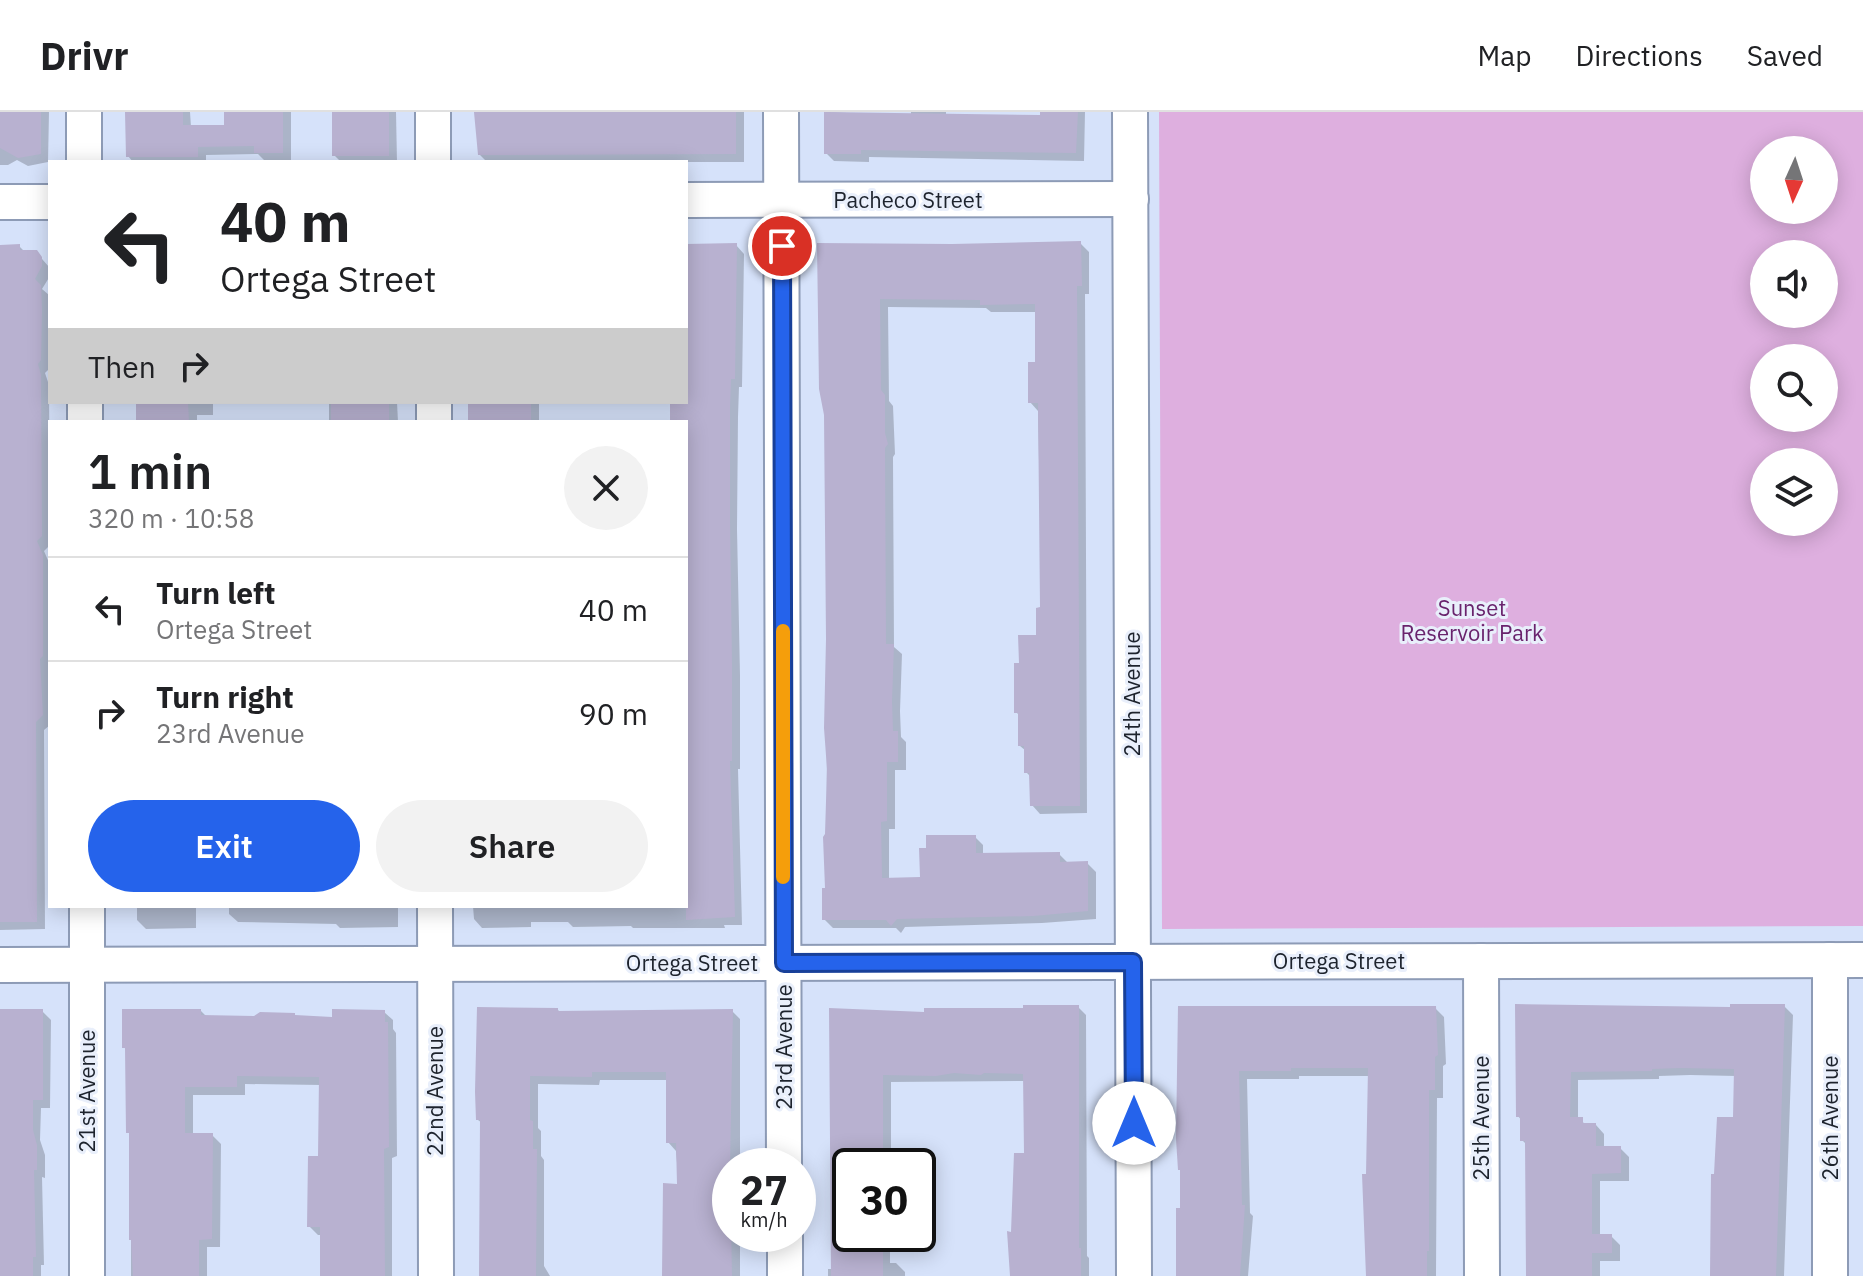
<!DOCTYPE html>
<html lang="en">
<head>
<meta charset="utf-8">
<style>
  :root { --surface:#fff; --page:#f2f2f2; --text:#202124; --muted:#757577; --line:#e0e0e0; --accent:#2563eb }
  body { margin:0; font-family:"IBM Plex Sans",sans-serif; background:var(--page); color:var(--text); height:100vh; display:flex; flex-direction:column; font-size:30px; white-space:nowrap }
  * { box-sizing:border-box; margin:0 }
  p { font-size:26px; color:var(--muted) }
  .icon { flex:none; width:44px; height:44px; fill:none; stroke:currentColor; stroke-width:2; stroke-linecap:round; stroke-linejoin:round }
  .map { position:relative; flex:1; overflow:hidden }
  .panel { position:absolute; left:48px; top:308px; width:640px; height:488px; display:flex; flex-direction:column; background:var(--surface); border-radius:0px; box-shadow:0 4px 20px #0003 }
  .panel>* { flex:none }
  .top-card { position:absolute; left:48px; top:48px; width:640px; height:244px; border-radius:0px; box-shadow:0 4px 20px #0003; background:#fff; color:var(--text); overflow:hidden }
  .needle { width:52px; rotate:183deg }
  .controls { position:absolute; left:1750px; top:24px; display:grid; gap:16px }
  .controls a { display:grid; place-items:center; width:88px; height:88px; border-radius:50%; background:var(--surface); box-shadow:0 4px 20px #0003; font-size:40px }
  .speed { position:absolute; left:712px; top:1036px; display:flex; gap:16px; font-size:40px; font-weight:700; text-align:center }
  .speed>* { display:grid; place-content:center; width:104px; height:104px; border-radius:50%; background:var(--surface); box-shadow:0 4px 20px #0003; line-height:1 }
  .speed small { font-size:20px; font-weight:400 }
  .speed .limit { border:4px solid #111; border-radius:12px; background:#fff; color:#111 }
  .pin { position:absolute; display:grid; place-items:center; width:68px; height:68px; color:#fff; margin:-34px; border:4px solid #fff; border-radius:50%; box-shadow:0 2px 8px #0007 }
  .me { position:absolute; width:88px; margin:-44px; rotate:0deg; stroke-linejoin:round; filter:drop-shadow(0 0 6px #0008) }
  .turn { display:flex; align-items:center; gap:28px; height:168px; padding:0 40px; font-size:36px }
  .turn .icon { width:104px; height:104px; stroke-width:2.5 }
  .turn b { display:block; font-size:56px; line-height:68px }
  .then { display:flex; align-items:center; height:76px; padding:0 40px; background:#0003; gap:16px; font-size:30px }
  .round { display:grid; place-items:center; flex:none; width:84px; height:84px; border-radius:42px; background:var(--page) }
  .head { display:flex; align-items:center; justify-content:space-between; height:136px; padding:0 40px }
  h1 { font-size:48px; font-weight:600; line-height:60px }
  .cta { display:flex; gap:16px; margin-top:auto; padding:16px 40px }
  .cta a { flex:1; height:92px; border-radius:48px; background:var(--accent); color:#fff; font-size:32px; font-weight:600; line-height:92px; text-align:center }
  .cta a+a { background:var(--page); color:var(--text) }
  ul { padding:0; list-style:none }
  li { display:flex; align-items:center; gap:24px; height:104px; padding:0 40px; border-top:2px solid var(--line) }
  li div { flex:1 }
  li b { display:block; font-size:30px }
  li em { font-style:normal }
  header { display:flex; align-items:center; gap:48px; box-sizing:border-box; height:112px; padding:0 40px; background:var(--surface); border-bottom:2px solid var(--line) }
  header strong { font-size:38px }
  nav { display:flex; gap:44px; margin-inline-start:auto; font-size:28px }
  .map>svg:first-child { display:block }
  .green { fill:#deafdf; fill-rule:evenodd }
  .shadow { fill:#0003 }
  .building { fill:#b8b1d0 }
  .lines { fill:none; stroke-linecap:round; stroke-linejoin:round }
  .minor-casing { stroke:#8d9bb6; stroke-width:38 }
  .minor { stroke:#fff; stroke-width:34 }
  .route-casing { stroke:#184099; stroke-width:20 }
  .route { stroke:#2563eb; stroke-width:14 }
  .slow { stroke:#f59e0b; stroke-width:14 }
  .labels { text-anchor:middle; stroke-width:6; stroke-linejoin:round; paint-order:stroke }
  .street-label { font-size:22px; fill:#1d232d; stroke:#e9effb }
  .park-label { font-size:22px; fill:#69236d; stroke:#e9effb }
</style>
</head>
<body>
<header>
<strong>Drivr</strong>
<nav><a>Map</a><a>Directions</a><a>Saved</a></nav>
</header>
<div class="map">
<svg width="1863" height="1164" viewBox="0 0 1863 1164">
  <rect width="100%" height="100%" fill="#d6e2fa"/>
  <path class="green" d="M1159,0H1863V814L1162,817ZM1764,38H1824V98H1764ZM1764,142H1824V202H1764ZM1764,246H1824V306H1764ZM1764,350H1824V410H1764Z"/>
  <g class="shadow">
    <path d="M0,0H49L48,50L28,54L17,48L8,53H0Z"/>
    <path d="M127,0H190L191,15H226V0H291V49H265L258,42L206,43V50H133L128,44Z"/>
    <path d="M334,0H396L397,50H341L334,43Z"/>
    <path d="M476,0H744V50H487L479,42Z"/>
    <path d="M826,0L911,4V0H946V3L1042,5V0H1085L1084,49L869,45V50L834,49L826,41Z"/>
    <path d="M1080,131L1089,140V182H1085L1087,701L1040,702L1032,693L1031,665L1026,660V639L1020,634V604L1016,600L1021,553L1038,525L1042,497L1038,299L1030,290L1037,252V200H991L986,196L888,195L889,289L893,294L895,342L893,345L894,535L902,542L900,599L901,625L906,630V658H895V717H889V767H922L975,725L983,733V743L1059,742L1069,752L1087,751L1096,760V807L1042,811L905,815L901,821L896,816H833L824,807L827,723L826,303L819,133L952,134Z"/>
    <path d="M736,133L744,142L742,275H739L738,305L737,417L740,563V657H738L742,813H724L725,816H633L631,814L573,815L568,810H531V815L482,816L474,807L473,794H686V310H671V290H686V134Z"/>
    <path d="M19,134L25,140H36L49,155L50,164L42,177L49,183L50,207L49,257L45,261L49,273L50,433L44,439L50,453V554L48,556L50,613L44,618L45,817L0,818V135Z"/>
    <path d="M136,290H213V303H197V310H136Z"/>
    <path d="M329,290H397L398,310H329Z"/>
    <rect x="470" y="290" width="69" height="20"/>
    <path d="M137,794H196V816L146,817L137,808Z"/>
    <path d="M229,794H398V815L340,816L336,812L238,810L229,802Z"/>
    <path d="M1517,894L1732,897L1784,894L1793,903L1784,1164H1713L1715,1064L1735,1007L1736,964L1690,963L1659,964V967L1578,968V1007L1587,1013H1596L1604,1022V1036H1620L1629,1045V1069H1600V1124H1611L1620,1133V1149H1600V1164H1528L1527,1033L1522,1028V1009L1518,1004Z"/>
    <path d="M1078,895L1086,903L1087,1144L1089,1146V1164H1012L1013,1122L1026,1043L1025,969L891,970V1054H850V1122H890V1151H896L905,1160V1164H828V1157H832L831,898L926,902V898Z"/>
    <path d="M1180,896H1435L1444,905L1446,952L1443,954V986H1437L1436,1164H1368L1370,964H1299V967H1247L1250,1101L1253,1104L1248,1164H1178L1182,1098Z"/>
    <path d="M558,898L561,901L732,899L740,907V1054H730V1122H740V1164H664L679,1074L676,1039L668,1030V968H600L599,973L538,972V1016L541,1019V1044L544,1048V1154L550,1164H480L482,1011L478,1008Z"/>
    <path d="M42,899L51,908L50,996H41L40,1028L45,1043V1066L42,1065L44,1153H41V1164H0V900Z"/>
    <path d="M201,899L207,905L334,907L384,900L393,908V917L396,921L397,1044L392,1046V1164H323L322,1123H318L309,1114L320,1046L321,973L245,972V983H193V1023H212L221,1032L220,1135H207V1164H131V1023L128,1020L127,939L124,935Z"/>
  </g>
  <g class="building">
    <path d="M0,0H41V42L18,46L0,36Z"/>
    <path d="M125,0H183V13H224V0H283V41H254V34L198,35V45H126Z"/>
    <rect x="332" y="0" width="57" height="44"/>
    <path d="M474,0H736V42L478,43Z"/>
    <path d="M824,0L1040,3V0H1078L1076,41L861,38V42H824Z"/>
    <path d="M1081,129L1082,174H1077L1080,694H1030L1029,661H1024V634H1018V601H1014V551H1019L1018,523H1036V496L1040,495L1038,291H1028V250H1035V192L980,193V188L880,187L881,278L885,283V321L888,332L885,336L886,532H894L892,589L893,619H898V650H887V709L881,710L882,766L920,765L919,736H926V723H976V741L1060,740V750L1088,749V799L1033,804L897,807L891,814L886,808H822V776H825L823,725L825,722L827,657L824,616L826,527L824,303L819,277L817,131L952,132Z"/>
    <path d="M737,131L735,267H731L730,296V407L732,553V649H730L735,805L686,808V310H670V290H686V132Z"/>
    <path d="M20,132V138H37L42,145V154L35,167L41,173L42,197L41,248L38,252L41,263L42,424L37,429L43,443V544L40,547L43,603L36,610L37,810H0V133Z"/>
    <path d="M136,290H188L189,310H136Z"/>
    <rect x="331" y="290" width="58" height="20"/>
    <rect x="468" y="290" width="63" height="20"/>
    <path d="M1515,892L1730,895V892H1785L1776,1164H1710L1711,1062H1714L1717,1005H1733L1734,957L1680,956L1652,957V959L1571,960L1570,1005H1583V1011H1596V1034H1621V1061L1592,1062V1122H1612V1141H1592V1164H1526L1525,1029H1520V1005H1516Z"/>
    <path d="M1023,893H1079V1136H1081V1164H1010L1007,1119L1011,1120L1014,1041H1024L1023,962L984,961L981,963L954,961L936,964L883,963V1054H850V1122H883V1164H831L829,896L924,900V896H1023Z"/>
    <path d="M1178,894H1436L1438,943L1435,945V978H1429V1139H1427V1164H1366L1362,1062H1366L1368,956H1291V959H1239L1242,1093H1245L1240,1164H1176V1096H1180V1058H1178L1176,1027Z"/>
    <path d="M477,895L558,896V899L733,897L730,1054L732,1164H662L663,1071L677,1072L676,1031H666V960H592V965L530,964V1008L533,1009V1037H537L536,1164H479L480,1008H476L475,980Z"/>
    <path d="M0,897H43V988H33V1018L37,1033V1058H34L36,1145H33V1164H0Z"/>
    <path d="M122,897H201V903L254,904L260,900L295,901V903L332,905V897L385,898V910H388L389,1035L384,1037L385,1164H320V1115H307L308,1044H318L319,965L237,964V975H185V1021H213L212,1127L199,1128V1164H133L131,1128H129V1021H126L125,936H122Z"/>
  </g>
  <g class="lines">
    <g class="minor-casing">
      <g id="minor">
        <path d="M84,0V50"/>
        <path d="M433,0V50"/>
        <path d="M781,0L784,1054"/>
        <path d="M1130,0L1134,1164"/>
        <path d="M686,88L1131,87"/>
        <path d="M0,90H50"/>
        <path d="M85,290V310"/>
        <path d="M434,290V310"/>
        <path d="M87,794V1164"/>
        <path d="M435,794L436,1164"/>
        <path d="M1830,848V1164"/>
        <path d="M1481,849L1482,1164"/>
        <path d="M0,853L1863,848"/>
        <path d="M785,1122V1164"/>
      </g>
    </g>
    <use href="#minor" class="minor"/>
  </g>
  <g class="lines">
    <g class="route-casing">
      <path id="route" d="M782,134L784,851L1133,850L1134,1011"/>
    </g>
    <use href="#route" class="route"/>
    <path class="slow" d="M783,519V765"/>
  </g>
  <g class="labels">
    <g class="street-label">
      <text x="908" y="96">Pacheco Street</text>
      <text transform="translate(1132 582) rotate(-90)" y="8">24th Avenue</text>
      <text x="1339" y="857">Ortega Street</text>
      <text x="692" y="859">Ortega Street</text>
      <text transform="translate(784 935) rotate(-90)" y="8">23rd Avenue</text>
      <text transform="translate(87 979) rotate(-90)" y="8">21st Avenue</text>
      <text transform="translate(435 979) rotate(-90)" y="8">22nd Avenue</text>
      <text transform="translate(1481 1006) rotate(-90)" y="8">25th Avenue</text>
      <text transform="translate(1830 1006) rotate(-90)" y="8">26th Avenue</text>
    </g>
    <g class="park-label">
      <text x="1472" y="504">Sunset<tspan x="1472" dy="25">Reservoir Park</tspan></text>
    </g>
  </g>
</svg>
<div class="controls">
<a><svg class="needle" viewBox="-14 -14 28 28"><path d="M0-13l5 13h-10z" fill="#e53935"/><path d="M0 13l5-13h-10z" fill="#757577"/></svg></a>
<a><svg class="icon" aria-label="sound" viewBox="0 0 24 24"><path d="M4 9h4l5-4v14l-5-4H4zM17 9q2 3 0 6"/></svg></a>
<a><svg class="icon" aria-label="search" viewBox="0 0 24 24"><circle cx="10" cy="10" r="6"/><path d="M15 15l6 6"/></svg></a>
<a><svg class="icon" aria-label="layers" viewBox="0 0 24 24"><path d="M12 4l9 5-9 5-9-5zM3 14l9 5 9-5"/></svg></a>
</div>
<div class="speed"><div>27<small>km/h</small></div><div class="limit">30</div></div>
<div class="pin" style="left:782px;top:134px;background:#d93025"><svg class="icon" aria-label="arrive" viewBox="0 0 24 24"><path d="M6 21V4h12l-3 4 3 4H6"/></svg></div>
<svg class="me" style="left:1134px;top:1011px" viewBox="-20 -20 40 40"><circle r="19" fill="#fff"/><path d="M0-13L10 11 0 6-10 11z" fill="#2563eb"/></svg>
<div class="top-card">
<div class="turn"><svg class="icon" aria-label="left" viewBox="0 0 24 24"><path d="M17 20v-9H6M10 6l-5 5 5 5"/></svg><div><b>40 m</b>Ortega Street</div></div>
<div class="then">Then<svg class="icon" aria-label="right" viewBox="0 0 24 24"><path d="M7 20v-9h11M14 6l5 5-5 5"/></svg></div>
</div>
<section class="panel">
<div class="head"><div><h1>1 min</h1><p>320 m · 10:58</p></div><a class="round"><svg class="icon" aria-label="close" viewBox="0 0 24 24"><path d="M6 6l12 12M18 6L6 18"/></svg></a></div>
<ul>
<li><svg class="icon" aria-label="left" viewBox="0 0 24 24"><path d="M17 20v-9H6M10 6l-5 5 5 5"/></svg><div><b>Turn left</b><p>Ortega Street</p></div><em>40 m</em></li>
<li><svg class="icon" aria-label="right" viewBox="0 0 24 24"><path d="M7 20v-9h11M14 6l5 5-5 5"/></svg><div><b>Turn right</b><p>23rd Avenue</p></div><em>90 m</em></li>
</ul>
<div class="cta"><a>Exit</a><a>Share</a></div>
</section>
</div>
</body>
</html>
